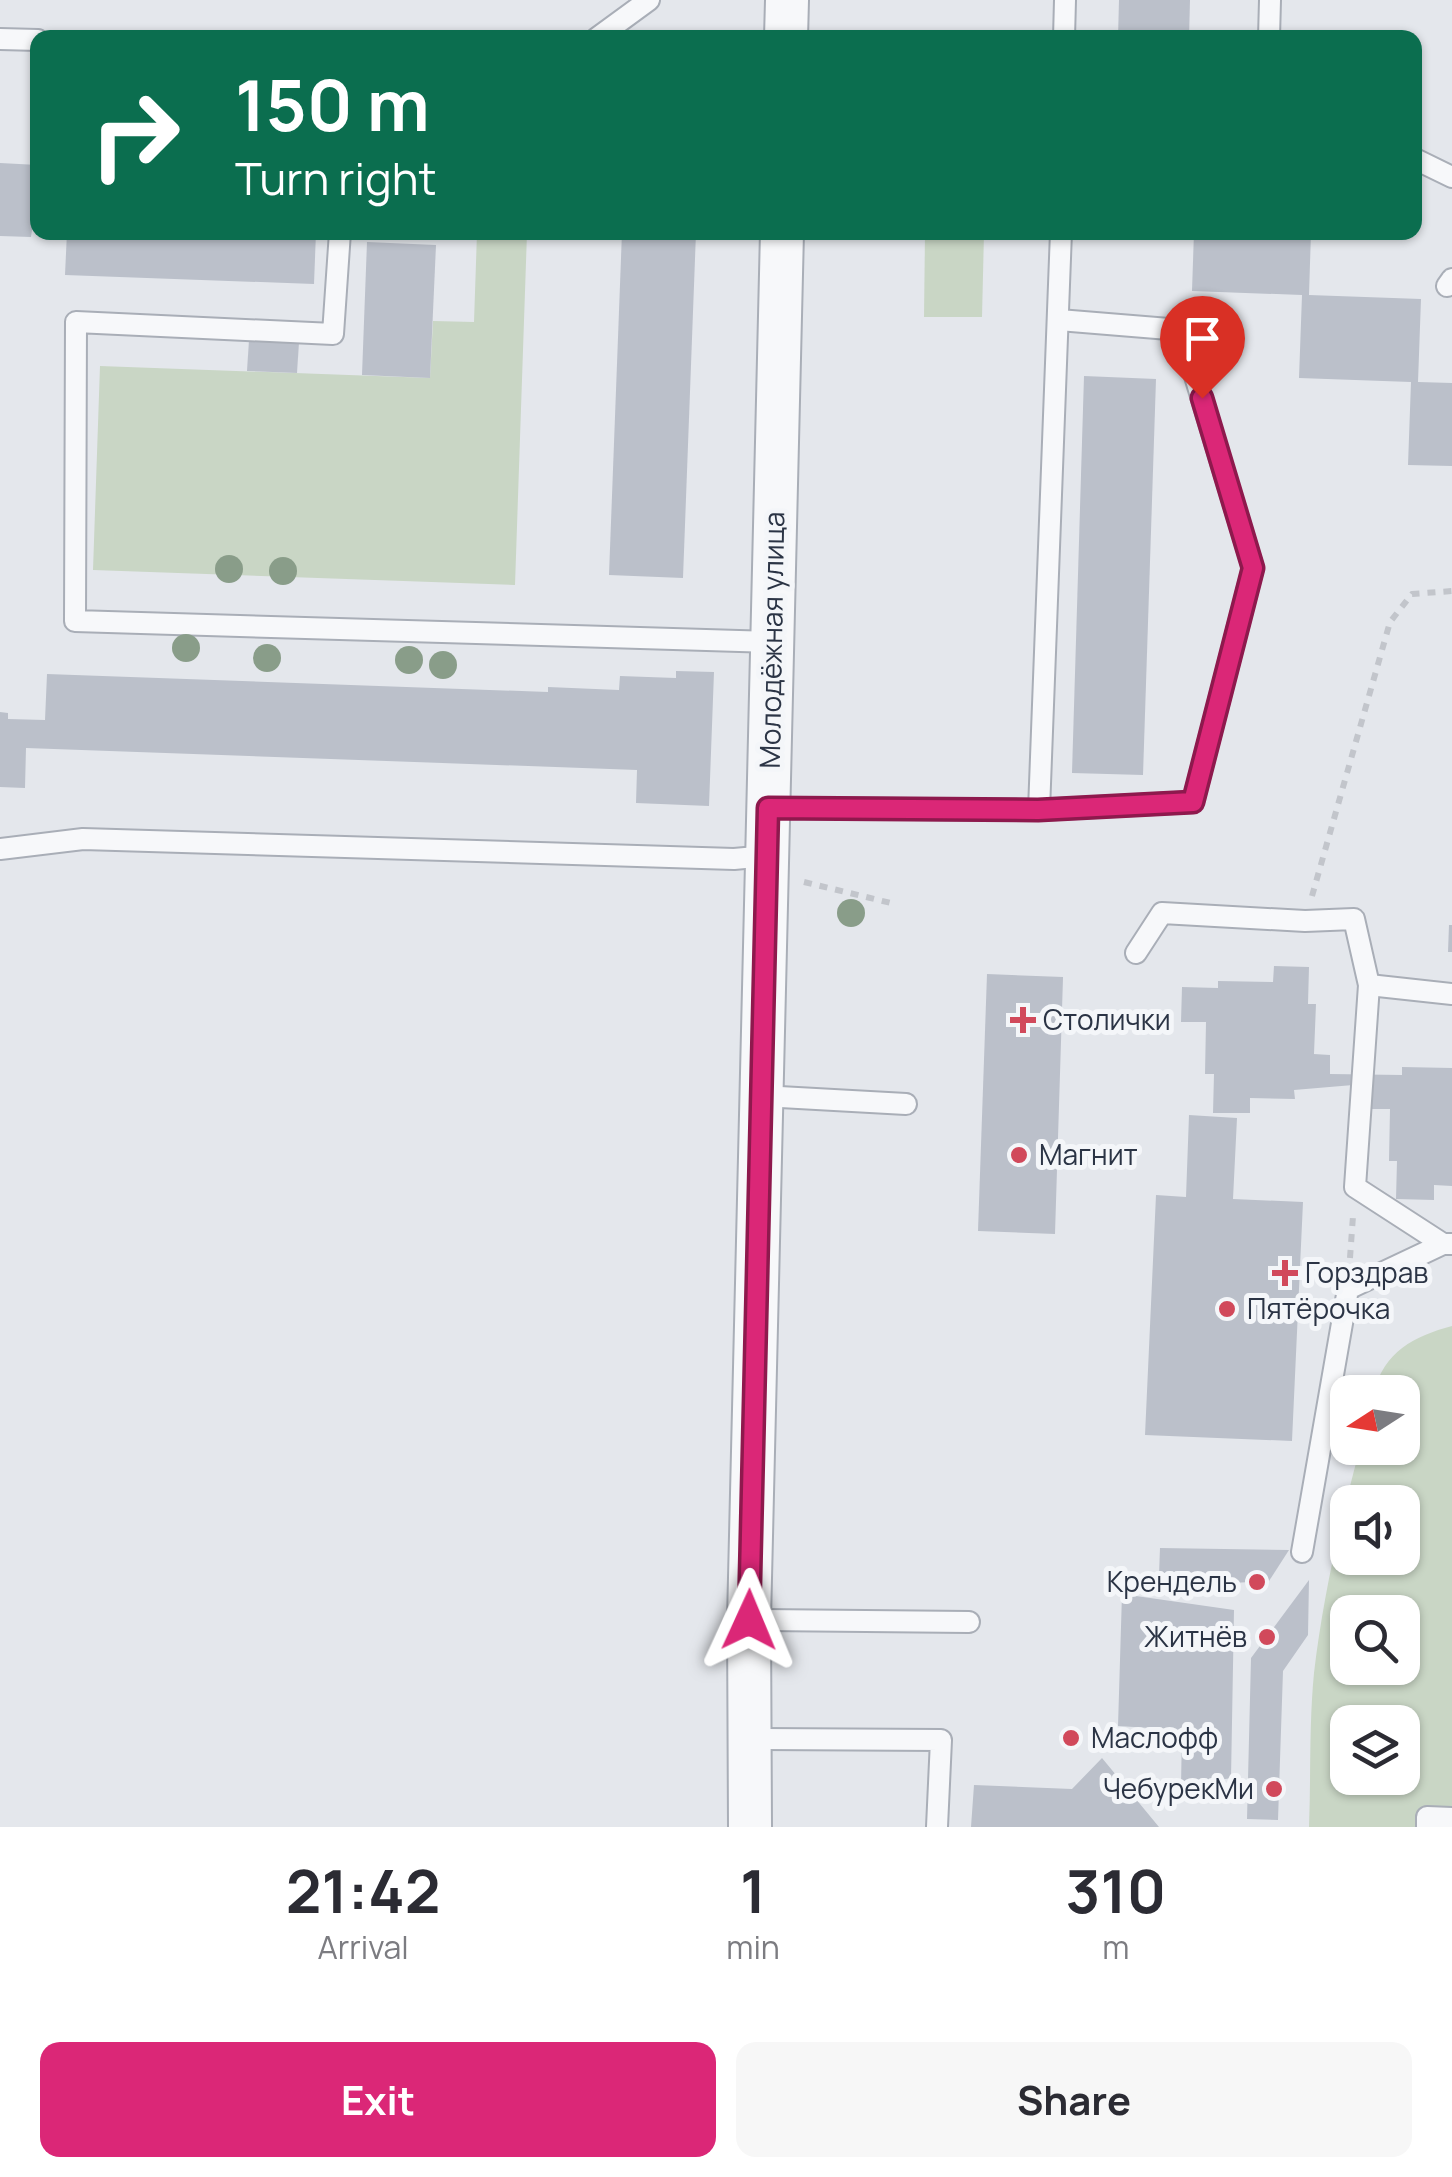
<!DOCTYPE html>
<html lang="en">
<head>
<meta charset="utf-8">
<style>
  :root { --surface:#fff; --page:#f7f7f7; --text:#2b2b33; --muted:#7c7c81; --accent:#db2777 }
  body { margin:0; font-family:Manrope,sans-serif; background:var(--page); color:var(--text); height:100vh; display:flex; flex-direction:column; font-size:38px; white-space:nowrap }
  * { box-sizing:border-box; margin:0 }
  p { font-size:32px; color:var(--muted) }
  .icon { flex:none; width:55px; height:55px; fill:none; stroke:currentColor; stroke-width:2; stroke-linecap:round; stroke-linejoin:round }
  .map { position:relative; height:1827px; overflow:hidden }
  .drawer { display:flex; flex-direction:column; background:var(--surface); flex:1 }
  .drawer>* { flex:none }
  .hud { position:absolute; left:30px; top:30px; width:1392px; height:210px; border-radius:20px; box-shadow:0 2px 8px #0004; background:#0b6e4f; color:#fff; overflow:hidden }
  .needle { width:65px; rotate:258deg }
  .buttons { position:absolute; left:1330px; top:1375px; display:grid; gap:20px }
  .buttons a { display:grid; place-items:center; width:90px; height:90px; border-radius:20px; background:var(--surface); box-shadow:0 2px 8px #0004; font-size:50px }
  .pin { position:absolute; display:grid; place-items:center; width:85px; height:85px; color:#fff; margin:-102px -42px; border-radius:50% 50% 50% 0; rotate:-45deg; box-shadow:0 0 10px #0007 }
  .pin .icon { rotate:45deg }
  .me { position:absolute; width:110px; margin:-55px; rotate:1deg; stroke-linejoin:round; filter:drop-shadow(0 0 8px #0008) }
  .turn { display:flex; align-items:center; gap:35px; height:210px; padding:0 40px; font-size:45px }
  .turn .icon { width:130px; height:130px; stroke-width:2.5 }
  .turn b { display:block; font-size:70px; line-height:85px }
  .eta { display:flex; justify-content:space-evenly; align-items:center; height:170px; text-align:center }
  .eta b { font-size:60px; font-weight:700; line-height:70px }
  .button { display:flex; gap:20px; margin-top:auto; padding:20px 40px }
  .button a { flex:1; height:115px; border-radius:20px; background:var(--accent); color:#fff; font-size:40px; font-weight:700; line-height:115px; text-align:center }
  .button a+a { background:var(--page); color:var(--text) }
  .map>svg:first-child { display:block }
  .green { fill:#c9d6c5; fill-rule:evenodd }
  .building { fill:#bbc0ca }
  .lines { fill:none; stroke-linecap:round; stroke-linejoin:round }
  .lane-casing { stroke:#a9aeb7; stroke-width:24 }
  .street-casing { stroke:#a9aeb7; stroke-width:46 }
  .path { stroke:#c2c5cb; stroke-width:6; stroke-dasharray:8 8; stroke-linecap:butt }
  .lane { stroke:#f7f8fa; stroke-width:20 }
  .street { stroke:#f7f8fa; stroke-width:42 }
  .tree { fill:#899d89 }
  .route-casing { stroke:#8e194d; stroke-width:25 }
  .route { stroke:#db2777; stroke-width:18 }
  .poi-dot { fill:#d1495b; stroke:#f4f6f9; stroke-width:4 }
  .labels { text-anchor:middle; stroke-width:10; stroke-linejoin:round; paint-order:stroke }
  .street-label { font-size:28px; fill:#2b3445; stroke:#f4f6f9 }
  .poi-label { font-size:28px; fill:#2b3445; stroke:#f4f6f9; text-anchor:start }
</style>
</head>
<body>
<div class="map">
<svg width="1452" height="1827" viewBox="0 0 1452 1827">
  <rect width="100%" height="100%" fill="#e4e7ec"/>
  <g class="green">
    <path d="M477,233H527L515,585L93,570L100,366L430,378L433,321L474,322Z"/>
    <path d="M925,233H984L982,317H924Z"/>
    <path d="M1452,1326V1827H1309C1311,1776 1309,1724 1314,1673C1323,1597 1340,1522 1360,1448H1402V1392H1374C1384,1352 1414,1336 1452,1326ZM1348,1502H1402V1558H1348ZM1348,1612H1402V1668H1348ZM1348,1722H1402V1778H1348Z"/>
  </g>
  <g class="building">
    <path d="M1119,0H1190L1189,38H1118Z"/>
    <path d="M0,163L38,165V231L32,230L31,237L0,236Z"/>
    <path d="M67,232H316L314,284L65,275Z"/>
    <path d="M622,232H696L683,578L609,575Z"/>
    <path d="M1194,232H1311L1309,295L1421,299L1418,382L1452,383V466L1408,465L1411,382L1299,378L1302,295L1192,291Z"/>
    <path d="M367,242L436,245L430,378L362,375Z"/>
    <path d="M249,340L299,342L297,373L247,371Z"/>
    <path d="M1084,376L1156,379L1143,775L1072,773Z"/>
    <path d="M676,671L714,672L709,806L636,803L637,770L26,748L25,788L0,787V712L8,713V719L45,720L47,674L548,692V687L619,690L620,676L676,678Z"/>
    <path d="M1449,925H1452V952H1448Z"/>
    <path d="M1274,966L1309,967L1308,1004H1316L1314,1054L1330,1055V1074L1402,1075V1067L1452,1068V1186L1434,1185V1200L1396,1199L1397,1161H1389L1390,1109H1365V1084L1294,1090L1295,1099L1250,1098V1113H1213L1214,1074H1205L1206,1022H1181L1182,987L1218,988V981L1273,982Z"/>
    <path d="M987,974L1063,977L1055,1234L978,1231Z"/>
    <path d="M1189,1115L1237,1118L1233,1199L1303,1202L1292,1441L1145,1435L1156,1195L1186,1197Z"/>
    <path d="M1160,1548L1289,1550L1269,1581L1232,1583L1159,1575Z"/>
    <path d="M1309,1580L1308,1635L1283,1671L1278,1820L1247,1819L1251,1658Z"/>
    <path d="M1122,1594L1234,1610L1231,1778L1181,1787L1182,1730L1118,1726Z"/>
    <path d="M1102,1758L1159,1827H971L974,1785L1072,1789Z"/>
  </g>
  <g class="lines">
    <g class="lane-casing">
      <g id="lane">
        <path d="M597,38L649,0"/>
        <path d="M1064,38L1065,0"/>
        <path d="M1269,38L1270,0"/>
        <path d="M0,39L38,40"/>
        <path d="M1415,159L1452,177"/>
        <path d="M340,232L333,334L76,322L75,621L772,642"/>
        <path d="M1447,286L1452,279"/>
        <path d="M768,808L1039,810L1193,802L1253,568L1181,330L1059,320"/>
        <path d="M1039,810L1061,232"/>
        <path d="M0,849L83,839L734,859L767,856"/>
        <path d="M1136,953L1162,913L1305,921L1354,919L1369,985L1355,1187L1443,1244H1452"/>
        <path d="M1369,985L1452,994"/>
        <path d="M761,1096L906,1104"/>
        <path d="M1302,1552L1348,1289L1443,1244"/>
        <path d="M749,1620L969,1622"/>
        <path d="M750,1739L941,1740L937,1827"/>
        <path d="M1427,1827V1817L1452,1818"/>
      </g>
    </g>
    <g class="street-casing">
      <g id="street">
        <path d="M786,38L787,0"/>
        <path d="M750,1827L749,1620L782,232"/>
      </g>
    </g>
    <g class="path">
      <path d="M647,37L711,38"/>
      <path d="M804,882L895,904"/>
      <path d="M1312,896L1390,622L1412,594L1452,591"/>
      <path d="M1350,1258L1353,1216"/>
    </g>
    <use href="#lane" class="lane"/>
    <use href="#street" class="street"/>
  </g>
  <g class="tree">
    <circle cx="229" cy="569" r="14"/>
    <circle cx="283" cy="571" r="14"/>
    <circle cx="186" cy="648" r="14"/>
    <circle cx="267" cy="658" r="14"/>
    <circle cx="409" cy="660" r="14"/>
    <circle cx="443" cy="665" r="14"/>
    <circle cx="851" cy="913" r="14"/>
  </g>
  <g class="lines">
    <g class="route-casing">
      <path id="route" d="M749,1620L768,808L1038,810L1193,802L1253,568L1202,398"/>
    </g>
    <use href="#route" class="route"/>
  </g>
  <g class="poi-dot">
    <path d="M1018 1005h10v10h10v10h-10v10h-10v-10h-10v-10h10z"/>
    <circle cx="1019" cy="1155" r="10"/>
    <path d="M1280 1258h10v10h10v10h-10v10h-10v-10h-10v-10h10z"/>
    <circle cx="1227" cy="1309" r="10"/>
    <circle cx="1257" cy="1582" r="10"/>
    <circle cx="1267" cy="1637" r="10"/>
    <circle cx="1071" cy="1738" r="10"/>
    <circle cx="1274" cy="1789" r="10"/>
  </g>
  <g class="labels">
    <g class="street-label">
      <text transform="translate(772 640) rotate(-89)" y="10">Молодёжная улица</text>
    </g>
    <g class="poi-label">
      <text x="1043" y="1030">Столички</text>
      <text x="1039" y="1165">Магнит</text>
      <text x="1305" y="1283">Горздрав</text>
      <text x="1247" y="1319">Пятёрочка</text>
      <text x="1237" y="1592" text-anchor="end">Крендель</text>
      <text x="1247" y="1647" text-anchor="end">Житнёв</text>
      <text x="1091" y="1748">Маслофф</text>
      <text x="1254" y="1799" text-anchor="end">ЧебурекМи</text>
    </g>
  </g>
</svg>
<div class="buttons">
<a><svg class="needle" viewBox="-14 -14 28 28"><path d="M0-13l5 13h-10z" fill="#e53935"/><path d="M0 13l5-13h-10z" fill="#7c7c81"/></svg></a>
<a><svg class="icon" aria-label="sound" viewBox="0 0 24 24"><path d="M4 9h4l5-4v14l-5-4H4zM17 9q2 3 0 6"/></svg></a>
<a><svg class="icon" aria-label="search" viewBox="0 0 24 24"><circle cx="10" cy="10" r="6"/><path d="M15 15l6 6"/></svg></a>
<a><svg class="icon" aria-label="layers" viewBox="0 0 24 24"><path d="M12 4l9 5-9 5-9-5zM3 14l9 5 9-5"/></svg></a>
</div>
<div class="pin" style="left:1202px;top:398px;background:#d93025"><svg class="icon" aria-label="arrive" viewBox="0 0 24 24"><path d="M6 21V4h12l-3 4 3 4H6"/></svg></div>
<svg class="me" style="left:749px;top:1620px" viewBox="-20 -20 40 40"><path d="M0-17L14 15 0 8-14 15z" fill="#db2777" stroke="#fff" stroke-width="4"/></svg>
<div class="hud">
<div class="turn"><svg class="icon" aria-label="right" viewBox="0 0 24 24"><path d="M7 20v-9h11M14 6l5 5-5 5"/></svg><div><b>150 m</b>Turn right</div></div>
</div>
</div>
<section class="drawer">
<div class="eta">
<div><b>21:42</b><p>Arrival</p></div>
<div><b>1</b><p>min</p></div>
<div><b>310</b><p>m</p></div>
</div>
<div class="button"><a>Exit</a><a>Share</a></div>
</section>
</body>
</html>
